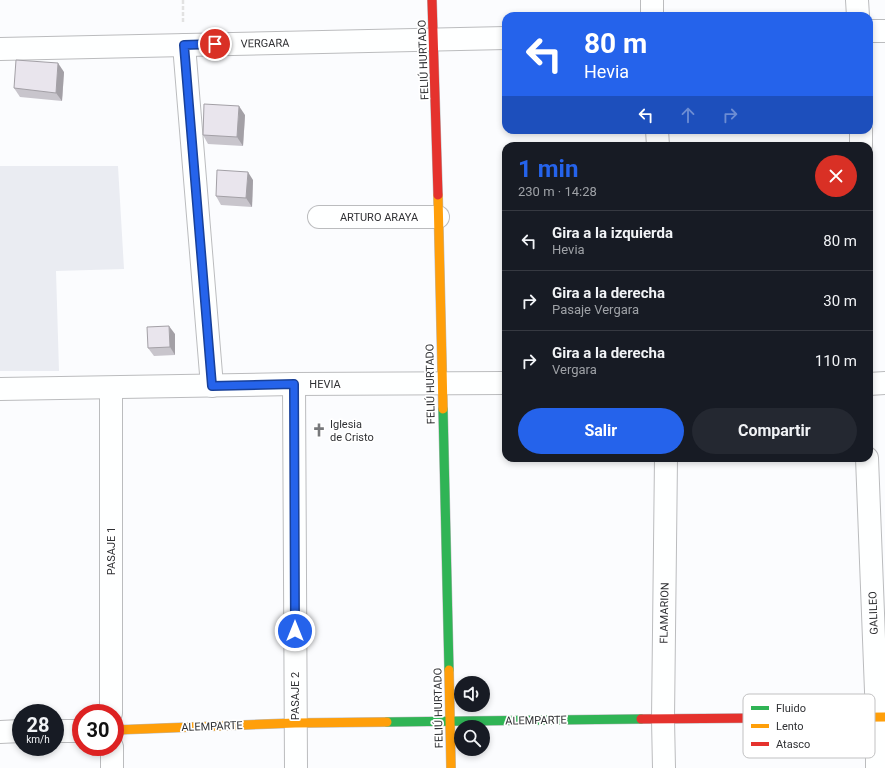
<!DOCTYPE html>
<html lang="es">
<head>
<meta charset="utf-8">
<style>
  :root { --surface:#171b24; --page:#242831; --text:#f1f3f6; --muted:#9ea1a6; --line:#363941; --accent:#2563eb }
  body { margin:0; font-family:Roboto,sans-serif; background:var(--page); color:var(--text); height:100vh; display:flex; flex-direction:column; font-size:15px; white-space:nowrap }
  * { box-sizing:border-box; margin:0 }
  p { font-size:13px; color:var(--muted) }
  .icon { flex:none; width:22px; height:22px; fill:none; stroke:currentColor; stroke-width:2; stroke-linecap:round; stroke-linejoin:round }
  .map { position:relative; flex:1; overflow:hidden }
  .side { position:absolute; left:502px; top:142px; width:371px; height:320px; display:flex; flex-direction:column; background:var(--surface); border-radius:12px; box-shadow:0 2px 6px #0003 }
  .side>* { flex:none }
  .guide { position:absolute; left:502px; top:12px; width:371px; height:122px; border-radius:12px; box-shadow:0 2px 6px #0003; background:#2563eb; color:#fff; overflow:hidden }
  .controls { position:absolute; left:454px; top:676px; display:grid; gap:8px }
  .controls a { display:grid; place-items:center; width:36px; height:36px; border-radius:50%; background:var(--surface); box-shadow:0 2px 6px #0003; font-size:20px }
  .speed { position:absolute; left:12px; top:704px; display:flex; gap:8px; font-size:20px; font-weight:700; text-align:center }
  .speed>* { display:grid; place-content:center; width:52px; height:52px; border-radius:50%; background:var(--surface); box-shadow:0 2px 6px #0003; line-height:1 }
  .speed small { font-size:10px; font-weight:400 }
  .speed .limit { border:6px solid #d22; background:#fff; color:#111 }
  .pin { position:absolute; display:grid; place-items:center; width:34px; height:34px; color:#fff; margin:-17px; border:2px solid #fff; border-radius:50%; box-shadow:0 1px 4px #0007 }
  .me { position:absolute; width:44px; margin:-22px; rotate:0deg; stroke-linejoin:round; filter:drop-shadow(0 0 3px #0008) }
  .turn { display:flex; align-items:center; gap:14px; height:84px; padding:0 16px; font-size:18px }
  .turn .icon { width:52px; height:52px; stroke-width:2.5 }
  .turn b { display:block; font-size:28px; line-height:34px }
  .lanes { display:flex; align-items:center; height:38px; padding:0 16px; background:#0003; justify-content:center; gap:20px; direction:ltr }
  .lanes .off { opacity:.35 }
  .round { display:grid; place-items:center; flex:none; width:42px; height:42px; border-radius:21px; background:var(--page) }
  .overview { display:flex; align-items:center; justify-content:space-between; height:68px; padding:0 16px }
  h1 { font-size:24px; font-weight:700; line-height:30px; color:var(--accent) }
  .cta { display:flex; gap:8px; margin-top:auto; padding:8px 16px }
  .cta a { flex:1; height:46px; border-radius:24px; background:var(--accent); color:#fff; font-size:16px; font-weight:700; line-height:46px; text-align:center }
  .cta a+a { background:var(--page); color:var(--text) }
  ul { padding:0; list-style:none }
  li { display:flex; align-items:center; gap:12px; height:60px; padding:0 16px; border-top:1px solid var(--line) }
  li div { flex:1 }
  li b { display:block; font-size:15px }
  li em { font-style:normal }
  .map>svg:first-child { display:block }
  .built { fill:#eaecf2 }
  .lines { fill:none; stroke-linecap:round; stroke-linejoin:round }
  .street-casing { stroke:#bbbcbe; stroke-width:24 }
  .fast-casing { stroke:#bbbcbe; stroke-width:10 }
  .slow-casing { stroke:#bbbcbe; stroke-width:10 }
  .jam-casing { stroke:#bbbcbe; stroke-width:10 }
  .path { stroke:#e2e2e2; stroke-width:2.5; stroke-dasharray:4 2; stroke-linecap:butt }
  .street { stroke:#feffff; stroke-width:22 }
  .fast { stroke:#30b455; stroke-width:9 }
  .slow { stroke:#ff9f0a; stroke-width:9 }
  .jam { stroke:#e5322d; stroke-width:9 }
  .wall { fill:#c8c5cc }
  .shaded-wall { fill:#a3a0a6 }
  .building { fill:#e9e5ed; stroke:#a3a0a6 }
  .route-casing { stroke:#184099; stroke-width:10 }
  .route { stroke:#2563eb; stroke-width:7 }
  .labels { text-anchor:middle; stroke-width:3.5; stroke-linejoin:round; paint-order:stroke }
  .street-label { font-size:11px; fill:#303134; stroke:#fff }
  .poi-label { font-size:11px; fill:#303134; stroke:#fff; text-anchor:start }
  .key { fill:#fff; stroke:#c1c1c2; stroke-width:1 }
  .key-label { font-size:11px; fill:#303134 }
</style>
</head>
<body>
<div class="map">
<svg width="885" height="768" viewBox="0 0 885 768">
  <rect width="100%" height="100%" fill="#fbfcfe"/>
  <path class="built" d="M0,166H118L124,269L56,271L59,371H0Z"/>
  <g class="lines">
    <g class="street-casing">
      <g id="street">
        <path d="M652,0V16"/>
        <path d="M857,0L858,16"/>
        <path d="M869,31H885"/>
        <path d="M184,45L212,386"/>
        <path d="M0,49L506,38"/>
        <path d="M657,130L658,146"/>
        <path d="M861,130V146"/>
        <path d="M319,217H438"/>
        <path d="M294,384L296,768"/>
        <path d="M869,384L885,383"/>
        <path d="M111,388V713"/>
        <path d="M0,389L294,384L506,383"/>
        <path d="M867,458L877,717V768"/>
        <path d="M55,731H81"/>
        <path d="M0,732L21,731"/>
        <path d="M112,747V768"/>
        <path d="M664,768L663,719L666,458"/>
      </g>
    </g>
    <g class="fast-casing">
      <g id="fast">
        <path d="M443,409L449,670"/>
        <path d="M387,722L641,719"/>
      </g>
    </g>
    <g class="slow-casing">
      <g id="slow">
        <path d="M438,195L443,409"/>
        <path d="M449,670L451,768"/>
        <path d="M778,718L885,717"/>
        <path d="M115,730L295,723L387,722"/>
      </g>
    </g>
    <g class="jam-casing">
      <g id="jam">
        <path d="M432,0L438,195"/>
        <path d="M641,719L778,718"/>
      </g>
    </g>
    <path class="path" d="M183,0V23"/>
    <use href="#street" class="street"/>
    <use href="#fast" class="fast"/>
    <use href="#slow" class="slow"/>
    <use href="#jam" class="jam"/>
  </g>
  <g class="wall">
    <path d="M64,72L62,101L20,97L14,88Z"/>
    <path d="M245,115L243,146L208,144L203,135Z"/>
    <path d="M253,180L252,207L221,205L216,196Z"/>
    <path d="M175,334V355L154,356L148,348Z"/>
  </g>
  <g class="shaded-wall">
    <path d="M58,63L64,72L62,101L56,93Z"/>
    <path d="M239,106L245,115L243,146L237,137Z"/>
    <path d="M248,172L253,180L252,207L246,198Z"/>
    <path d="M169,326L175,334V355L170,347Z"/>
  </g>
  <g class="building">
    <path d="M16,60L58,63L56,93L14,88Z"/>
    <path d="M504,62H506V108Z"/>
    <path d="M204,104L239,106L237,137L203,135Z"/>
    <path d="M217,170L248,172L246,198L216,196Z"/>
    <path d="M169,326L170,347L148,348L147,327Z"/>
  </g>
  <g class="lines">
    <g class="route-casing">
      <path id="route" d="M215,44L184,45L212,386L294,384L295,631"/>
    </g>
    <use href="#route" class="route"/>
  </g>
  <defs>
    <g id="church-bare" transform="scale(1.08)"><path d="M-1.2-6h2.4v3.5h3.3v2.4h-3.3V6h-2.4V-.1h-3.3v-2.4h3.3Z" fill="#77787b" stroke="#fff" stroke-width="2.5" paint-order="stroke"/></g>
  </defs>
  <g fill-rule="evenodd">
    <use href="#church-bare" x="319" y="430"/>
  </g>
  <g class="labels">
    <g class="street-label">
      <text transform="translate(265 43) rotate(-1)" y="4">VERGARA</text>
      <text transform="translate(423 60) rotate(-92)" y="4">FELIÚ HURTADO</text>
      <text x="379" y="221">ARTURO ARAYA</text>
      <text x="325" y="388">HEVIA</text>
      <text transform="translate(430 384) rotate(-91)" y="4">FELIÚ HURTADO</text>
      <text transform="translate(111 551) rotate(-90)" y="4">PASAJE 1</text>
      <text transform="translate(664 613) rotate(-89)" y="4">FLAMARION</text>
      <text transform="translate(873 613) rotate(-92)" y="4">GALILEO</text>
      <text transform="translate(295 696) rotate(-90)" y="4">PASAJE 2</text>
      <text transform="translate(438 708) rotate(-91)" y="4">FELIÚ HURTADO</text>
      <text transform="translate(536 720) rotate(-1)" y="4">ALEMPARTE</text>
      <text transform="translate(212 726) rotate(-2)" y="4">ALEMPARTE</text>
    </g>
    <g class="poi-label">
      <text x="330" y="428">Iglesia<tspan x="330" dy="13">de Cristo</tspan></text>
    </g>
  </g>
  <rect x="743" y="694" width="132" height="64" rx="6" class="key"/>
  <rect x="751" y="706" width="18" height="4" fill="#30b455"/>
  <rect x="751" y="724" width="18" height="4" fill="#ff9f0a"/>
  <rect x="751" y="742" width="18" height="4" fill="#e5322d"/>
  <g class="key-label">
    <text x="776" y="712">Fluido</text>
    <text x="776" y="730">Lento</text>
    <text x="776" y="748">Atasco</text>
  </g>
</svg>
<div class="controls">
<a><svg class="icon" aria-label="sound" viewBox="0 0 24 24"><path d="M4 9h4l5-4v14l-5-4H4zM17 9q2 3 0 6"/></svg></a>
<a><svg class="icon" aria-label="search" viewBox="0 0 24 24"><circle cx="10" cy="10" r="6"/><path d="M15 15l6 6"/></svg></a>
</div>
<div class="speed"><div>28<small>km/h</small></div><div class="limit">30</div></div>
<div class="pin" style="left:215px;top:44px;background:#d93025"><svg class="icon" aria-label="arrive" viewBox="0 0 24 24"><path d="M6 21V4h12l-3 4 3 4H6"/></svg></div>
<svg class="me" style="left:295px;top:631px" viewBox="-20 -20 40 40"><circle r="17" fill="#2563eb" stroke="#fff" stroke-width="3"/><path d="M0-11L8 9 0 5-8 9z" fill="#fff"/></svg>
<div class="guide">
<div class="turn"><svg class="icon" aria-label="left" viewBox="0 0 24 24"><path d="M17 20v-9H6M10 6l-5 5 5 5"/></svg><div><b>80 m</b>Hevia</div></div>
<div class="lanes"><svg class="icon" aria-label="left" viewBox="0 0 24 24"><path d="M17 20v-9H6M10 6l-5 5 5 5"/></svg><svg class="icon off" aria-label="ahead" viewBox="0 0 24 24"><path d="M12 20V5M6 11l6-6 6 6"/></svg><svg class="icon off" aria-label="right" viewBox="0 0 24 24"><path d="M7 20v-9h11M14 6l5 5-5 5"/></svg></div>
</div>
<section class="side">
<div class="overview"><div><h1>1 min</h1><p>230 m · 14:28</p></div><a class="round" style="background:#d93025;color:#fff"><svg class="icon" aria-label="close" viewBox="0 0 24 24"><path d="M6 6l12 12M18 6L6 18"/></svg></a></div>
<ul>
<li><svg class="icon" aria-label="left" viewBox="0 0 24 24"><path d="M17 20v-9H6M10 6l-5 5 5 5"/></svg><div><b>Gira a la izquierda</b><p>Hevia</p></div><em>80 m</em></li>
<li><svg class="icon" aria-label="right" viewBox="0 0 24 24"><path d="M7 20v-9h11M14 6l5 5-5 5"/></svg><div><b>Gira a la derecha</b><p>Pasaje Vergara</p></div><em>30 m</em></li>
<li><svg class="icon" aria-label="right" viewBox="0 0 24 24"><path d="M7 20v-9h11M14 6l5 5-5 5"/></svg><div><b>Gira a la derecha</b><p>Vergara</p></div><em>110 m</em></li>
</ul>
<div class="cta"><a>Salir</a><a>Compartir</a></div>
</section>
</div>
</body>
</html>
